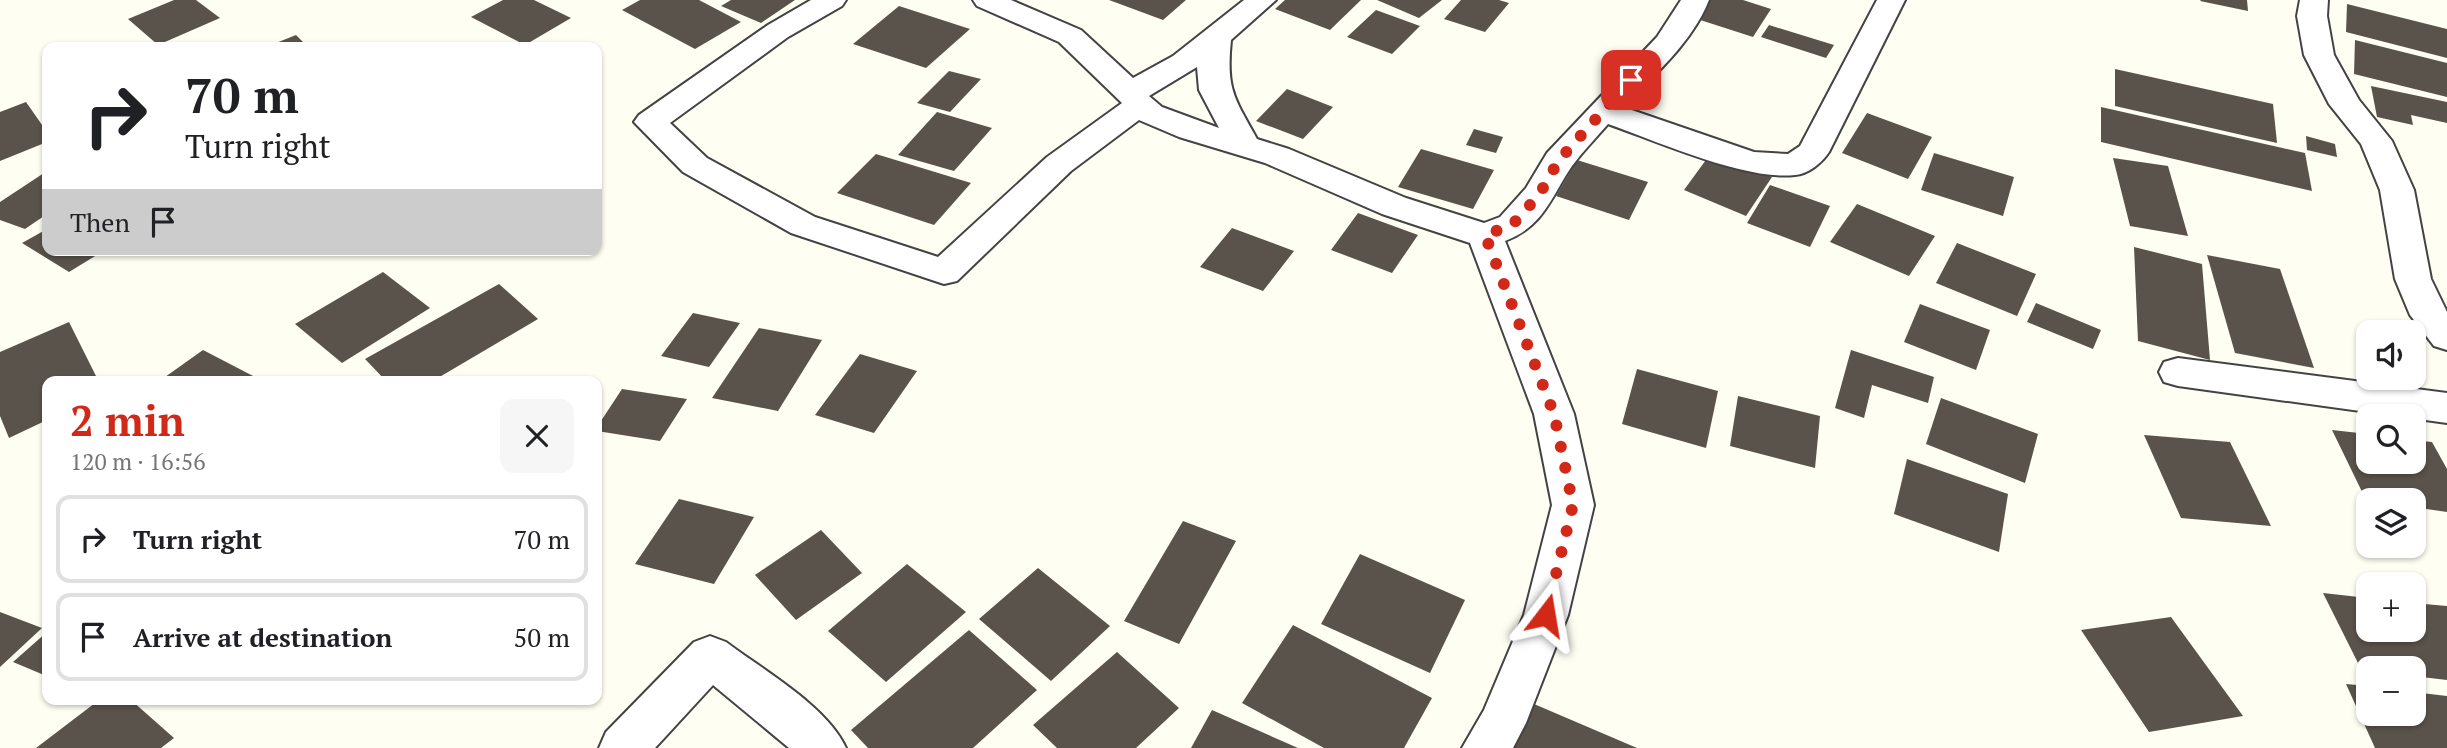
<!DOCTYPE html>
<html lang="en">
<head>
<meta charset="utf-8">
<style>
  :root { --surface:#fff; --page:#f6f6f6; --text:#202124; --muted:#757577; --line:#e0e0e0; --accent:#d12818 }
  body { margin:0; font-family:"PT Serif",serif; background:var(--page); color:var(--text); height:100vh; display:flex; flex-direction:column; font-size:26px; white-space:nowrap }
  * { box-sizing:border-box; margin:0 }
  p { font-size:23px; color:var(--muted) }
  .icon { flex:none; width:38px; height:38px; fill:none; stroke:currentColor; stroke-width:2; stroke-linecap:round; stroke-linejoin:round }
  .map { position:relative; flex:1; overflow:hidden }
  .side { position:absolute; left:42px; top:376px; width:560px; height:329px; display:flex; flex-direction:column; background:var(--surface); border-radius:14px; box-shadow:0 2px 5px #0004 }
  .side>* { flex:none }
  .hud { position:absolute; left:42px; top:42px; width:560px; height:214px; border-radius:14px; box-shadow:0 2px 5px #0004; background:#fff; color:var(--text); overflow:hidden }
  .fabs { position:absolute; left:2356px; top:320px; display:grid; gap:14px }
  .fabs a { display:grid; place-items:center; width:70px; height:70px; border-radius:14px; background:var(--surface); box-shadow:0 2px 5px #0004; font-size:35px }
  .pin { position:absolute; display:grid; place-items:center; width:60px; height:60px; color:#fff; margin:-30px; border-radius:14px; box-shadow:0 4px 10px #0006 }
  .me { position:absolute; width:77px; margin:-38px; rotate:14deg; stroke-linejoin:round; filter:drop-shadow(0 0 5px #0008) }
  .turn { display:flex; align-items:center; gap:24px; height:147px; padding:0 28px; font-size:32px }
  .turn .icon { width:91px; height:91px; stroke-width:2.5 }
  .turn b { display:block; font-size:49px; line-height:60px }
  .then { display:flex; align-items:center; height:66px; padding:0 28px; background:#0003; gap:14px; font-size:26px }
  .round { display:grid; place-items:center; flex:none; width:74px; height:74px; border-radius:14px; background:var(--page) }
  .headline { display:flex; align-items:center; justify-content:space-between; height:119px; padding:0 28px }
  h1 { font-size:42px; font-weight:600; line-height:52px; color:var(--accent) }
  ul { padding:0; list-style:none }
  li { display:flex; align-items:center; gap:21px; height:88px; margin:0 14px 10px; padding:0 14px; border:4px solid var(--line); border-radius:14px }
  li div { flex:1 }
  li b { display:block; font-size:26px }
  li em { font-style:normal }
  .map>svg:first-child { display:block }
  .building { fill:#5a534b }
  .lines { fill:none; stroke-linecap:round; stroke-linejoin:round }
  .minor-casing { stroke:#434343; stroke-width:4 }
  .minor { fill:#fff; fill-rule:evenodd }
  .route { stroke:#d12818; stroke-width:12; stroke-dasharray:0 21.6 }
</style>
</head>
<body>
<div class="map">
<svg width="2447" height="748" viewBox="0 0 2447 748">
  <rect width="100%" height="100%" fill="#fffef3"/>
  <g class="building">
    <path d="M174,0H196L220,18L158,45L128,19Z"/>
    <path d="M503,0H534L571,18L525,45L471,17Z"/>
    <path d="M640,0H699L741,22L695,49L622,10Z"/>
    <path d="M731,0H795L761,23L721,6Z"/>
    <path d="M1109,0H1186L1163,20Z"/>
    <path d="M1285,0H1361L1330,30L1275,9Z"/>
    <path d="M1377,0H1442L1419,18Z"/>
    <path d="M1461,0H1499L1509,3L1485,32L1444,19Z"/>
    <path d="M1708,0H1743L1771,9L1753,37L1694,18Z"/>
    <path d="M2201,0H2247L2248,11L2200,1Z"/>
    <path d="M2347,4L2447,29V58L2346,32Z"/>
    <path d="M899,6L970,29L926,68L853,44Z"/>
    <path d="M1376,10L1420,26L1392,54L1347,37Z"/>
    <path d="M1769,25L1834,45L1826,58L1761,37Z"/>
    <path d="M296,35L308,47H266Z"/>
    <path d="M2355,40L2447,63V97L2354,74Z"/>
    <path d="M2115,69L2273,104L2277,143L2115,106Z"/>
    <path d="M949,71L981,79L950,112L917,103Z"/>
    <path d="M2371,86L2447,102V123L2411,115L2413,125L2377,117Z"/>
    <path d="M1287,89L1333,107L1303,139L1256,121Z"/>
    <path d="M26,102L47,132V142L0,161V112Z"/>
    <path d="M2101,107L2305,153L2312,191L2101,142Z"/>
    <path d="M937,112L992,128L954,171L898,155Z"/>
    <path d="M1867,113L1932,137L1908,179L1842,153Z"/>
    <path d="M1474,129L1503,137L1496,153L1466,145Z"/>
    <path d="M2306,136L2335,144L2337,157L2307,150Z"/>
    <path d="M1421,149L1494,170L1473,209L1398,187Z"/>
    <path d="M1711,153L1772,177L1746,216L1684,190Z"/>
    <path d="M1934,153L2014,177L2003,216L1921,190Z"/>
    <path d="M876,154L971,183L934,225L837,193Z"/>
    <path d="M2113,158L2168,166L2188,236L2130,226Z"/>
    <path d="M1577,160L1648,182L1629,220L1556,196Z"/>
    <path d="M47,171V214L25,229L0,220V202Z"/>
    <path d="M1770,185L1830,206L1810,247L1747,223Z"/>
    <path d="M1857,204L1935,236L1909,276L1830,242Z"/>
    <path d="M1358,213L1418,235L1392,273L1331,250Z"/>
    <path d="M1232,228L1294,251L1263,291L1200,267Z"/>
    <path d="M47,229V250H105L69,272L22,243Z"/>
    <path d="M1957,243L2036,274L2017,316L1936,283Z"/>
    <path d="M2134,247L2202,264L2210,360L2138,341Z"/>
    <path d="M2207,255L2280,269L2314,368L2235,353Z"/>
    <path d="M383,272L430,308L342,363L295,324Z"/>
    <path d="M499,284L538,319L431,382H387L365,359Z"/>
    <path d="M2036,303L2101,330L2093,349L2027,322Z"/>
    <path d="M1920,304L1990,330L1976,370L1904,342Z"/>
    <path d="M693,313L740,323L709,367L661,356Z"/>
    <path d="M69,322L99,382H47V420L9,438L0,416V352Z"/>
    <path d="M759,328L822,340L778,411L712,398Z"/>
    <path d="M203,350L257,378L253,382H158Z"/>
    <path d="M1851,350L1934,377L1928,403L1872,385L1864,418L1835,408Z"/>
    <path d="M860,354L917,371L874,433L815,415Z"/>
    <path d="M1637,369L1718,391L1706,448L1622,424Z"/>
    <path d="M622,389L687,399L660,441L597,431V427Z"/>
    <path d="M1738,396L1820,416L1815,468L1730,446Z"/>
    <path d="M1941,398L2038,434L2025,483L1926,444Z"/>
    <path d="M2332,430L2368,434V462H2413V440L2432,442L2447,469V512L2413,507V500H2366Z"/>
    <path d="M2144,435L2230,442L2271,526L2181,518Z"/>
    <path d="M1907,459L2008,494L1999,552L1894,514Z"/>
    <path d="M679,499L754,517L714,584L635,564Z"/>
    <path d="M1183,521L1236,541L1179,644L1124,621Z"/>
    <path d="M821,530L862,573L796,620L755,575Z"/>
    <path d="M1360,554L1465,600L1430,673L1321,624Z"/>
    <path d="M907,564L966,612L886,682L828,631Z"/>
    <path d="M1038,568L1110,626L1051,681L979,619Z"/>
    <path d="M2323,593L2368,598V630H2413V603L2447,606V680L2413,676V668L2362,671Z"/>
    <path d="M0,612L42,628L0,667Z"/>
    <path d="M2171,617L2243,716L2149,732L2081,630Z"/>
    <path d="M1293,625L1432,698L1404,748H1324L1242,703Z"/>
    <path d="M969,630L1037,690L973,748H868L851,730Z"/>
    <path d="M47,632V673L44,675L13,662Z"/>
    <path d="M1117,652L1179,708L1136,748H1057L1033,725Z"/>
    <path d="M2346,684L2368,686V714H2413V692L2447,696V748H2375Z"/>
    <path d="M99,700H131L174,738L161,748H36Z"/>
    <path d="M1527,701L1637,748H1509Z"/>
    <path d="M1212,710L1298,748H1191Z"/>
  </g>
  <g class="lines">
    <g class="minor-casing">
      <g id="minor">
        <path d="M811,0H846L842,6L788,37L670,123L707,158L815,217L938,257L1047,157L1122,103L1059,42L977,6L973,0H1011L1081,30L1133,78L1173,56L1244,0H1276L1231,40C1226,90 1234,97 1257,139L1289,149L1406,198L1484,223L1500,217L1526,188L1547,153L1657,37L1681,0H1709C1692,43 1654,75 1623,107L1754,152L1788,154L1800,146L1877,0H1905L1829,152C1822,163 1808,174 1795,175C1746,181 1656,141 1608,124C1596,138 1583,151 1572,166C1551,197 1544,226 1505,241L1574,414L1594,505L1568,615L1526,723L1513,748H1462L1484,710L1524,615L1552,505L1534,414L1470,243L1382,214L1265,163L1179,137L1139,120L1071,171L957,281L944,284L791,233L683,172L634,122L639,115L768,25ZM1197,67L1199,90L1219,128L1162,107L1149,96Z"/>
        <path d="M2300,0H2328L2327,16L2334,55L2359,100L2392,141L2414,190L2431,279L2447,312V350L2434,346L2410,315L2395,279L2380,190L2361,144L2329,104L2304,55L2297,16Z"/>
        <path d="M2178,358L2447,393V423L2178,386L2164,382L2159,372L2164,362Z"/>
        <path d="M710,636L726,642C763,670 827,706 846,748H789L713,685L655,748H599L606,732L694,642Z"/>
      </g>
    </g>
    <use href="#minor" class="minor"/>
  </g>
  <g class="lines">
    <path class="route" d="M1546,615L1573,505L1554,414L1485,235L1512,225L1539,195L1559,160L1631,80"/>
  </g>
</svg>
<div class="fabs">
<a><svg class="icon" aria-label="sound" viewBox="0 0 24 24"><path d="M4 9h4l5-4v14l-5-4H4zM17 9q2 3 0 6"/></svg></a>
<a><svg class="icon" aria-label="search" viewBox="0 0 24 24"><circle cx="10" cy="10" r="6"/><path d="M15 15l6 6"/></svg></a>
<a><svg class="icon" aria-label="layers" viewBox="0 0 24 24"><path d="M12 4l9 5-9 5-9-5zM3 14l9 5 9-5"/></svg></a>
<a>+</a>
<a>−</a>
</div>
<div class="pin" style="left:1631px;top:80px;background:#d93025"><svg class="icon" aria-label="arrive" viewBox="0 0 24 24"><path d="M6 21V4h12l-3 4 3 4H6"/></svg></div>
<svg class="me" style="left:1546px;top:615px" viewBox="-20 -20 40 40"><path d="M0-17L14 15 0 8-14 15z" fill="#d12818" stroke="#fff" stroke-width="4"/></svg>
<div class="hud">
<div class="turn"><svg class="icon" aria-label="right" viewBox="0 0 24 24"><path d="M7 20v-9h11M14 6l5 5-5 5"/></svg><div><b>70 m</b>Turn right</div></div>
<div class="then">Then<svg class="icon" aria-label="arrive" viewBox="0 0 24 24"><path d="M6 21V4h12l-3 4 3 4H6"/></svg></div>
</div>
<section class="side">
<div class="headline"><div><h1>2 min</h1><p>120 m · 16:56</p></div><a class="round"><svg class="icon" aria-label="close" viewBox="0 0 24 24"><path d="M6 6l12 12M18 6L6 18"/></svg></a></div>
<ul>
<li><svg class="icon" aria-label="right" viewBox="0 0 24 24"><path d="M7 20v-9h11M14 6l5 5-5 5"/></svg><div><b>Turn right</b></div><em>70 m</em></li>
<li><svg class="icon" aria-label="arrive" viewBox="0 0 24 24"><path d="M6 21V4h12l-3 4 3 4H6"/></svg><div><b>Arrive at destination</b></div><em>50 m</em></li>
</ul>
</section>
</div>
</body>
</html>
